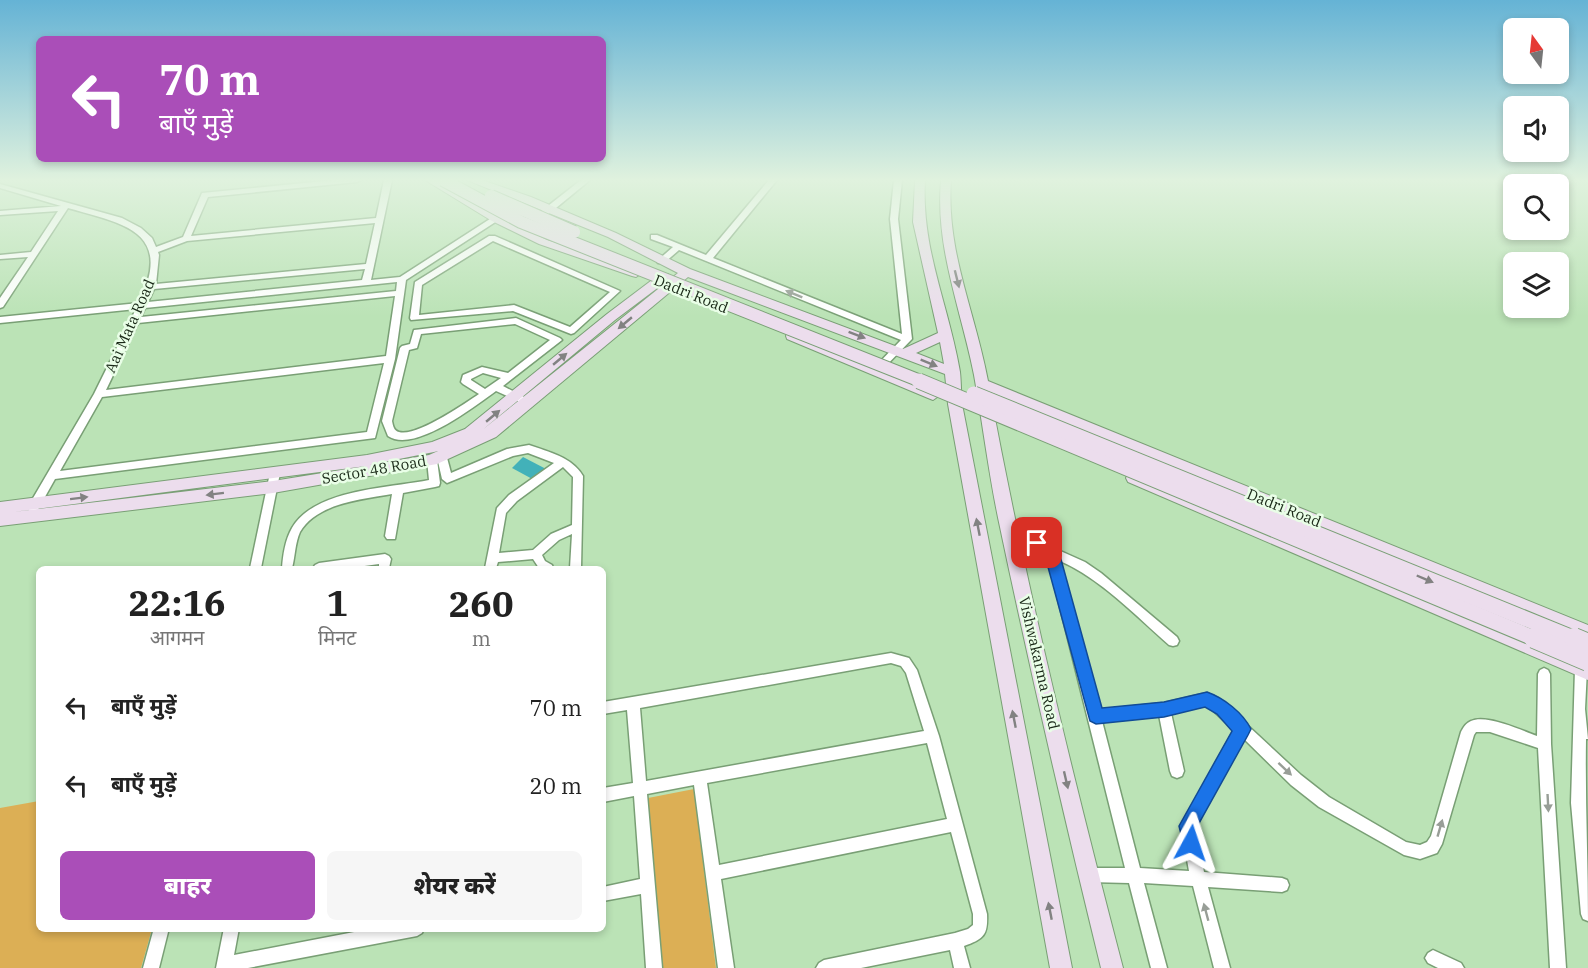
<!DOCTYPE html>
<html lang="hi">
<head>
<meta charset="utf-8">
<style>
  :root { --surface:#fff; --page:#f6f6f6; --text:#222; --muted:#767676; --accent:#aa4eb8 }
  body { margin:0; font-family:"IBM Plex Serif","Noto Sans Devanagari",serif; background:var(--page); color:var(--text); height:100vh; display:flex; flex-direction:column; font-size:22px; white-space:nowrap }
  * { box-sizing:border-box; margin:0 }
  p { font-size:20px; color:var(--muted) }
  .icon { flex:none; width:33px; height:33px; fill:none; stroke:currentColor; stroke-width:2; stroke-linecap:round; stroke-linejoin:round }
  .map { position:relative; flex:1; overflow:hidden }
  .side { position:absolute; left:36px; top:566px; width:570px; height:366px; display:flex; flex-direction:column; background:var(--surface); border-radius:9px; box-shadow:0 3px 9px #0003 }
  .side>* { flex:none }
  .hud { position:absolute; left:36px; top:36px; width:570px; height:126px; border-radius:9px; box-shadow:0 3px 9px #0003; background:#aa4eb8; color:#fff; overflow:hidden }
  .needle { width:39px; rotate:345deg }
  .tools { position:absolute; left:1503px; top:18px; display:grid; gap:12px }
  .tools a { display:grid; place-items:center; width:66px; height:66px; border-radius:9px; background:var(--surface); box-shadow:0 3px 9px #0003; font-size:30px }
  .pin { position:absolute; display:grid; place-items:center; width:51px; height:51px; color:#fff; margin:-26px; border-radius:12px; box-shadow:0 3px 9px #0006 }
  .me { position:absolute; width:66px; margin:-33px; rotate:5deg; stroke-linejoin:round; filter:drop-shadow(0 0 4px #0008) }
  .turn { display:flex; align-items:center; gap:21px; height:126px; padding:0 24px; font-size:27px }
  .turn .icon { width:78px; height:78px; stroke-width:2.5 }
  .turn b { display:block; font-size:42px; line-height:51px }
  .eta { display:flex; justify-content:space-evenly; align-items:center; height:102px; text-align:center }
  .eta b { font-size:36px; font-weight:800; line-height:42px }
  .primary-button { display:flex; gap:12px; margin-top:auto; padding:12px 24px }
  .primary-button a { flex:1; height:69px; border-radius:9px; background:var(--accent); color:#fff; font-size:24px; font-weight:800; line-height:69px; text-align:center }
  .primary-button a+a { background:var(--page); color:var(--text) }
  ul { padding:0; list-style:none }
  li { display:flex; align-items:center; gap:18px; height:78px; padding:0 24px }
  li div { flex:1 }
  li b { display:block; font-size:22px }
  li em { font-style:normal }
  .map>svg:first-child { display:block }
  .green { fill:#dcaf55 }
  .water { fill:#42b1b9 }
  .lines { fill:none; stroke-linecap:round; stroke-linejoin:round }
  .street-casing { stroke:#799f75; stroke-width:3 }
  .secondary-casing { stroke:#799f75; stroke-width:2 }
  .street { fill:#fff; fill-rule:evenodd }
  .secondary { fill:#ecdded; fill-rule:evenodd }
  .secondary-bridge-far2-casing { stroke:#799f75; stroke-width:14; stroke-linecap:butt }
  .secondary-bridge-far1-casing { stroke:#799f75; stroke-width:17; stroke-linecap:butt }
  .secondary-bridge-casing { stroke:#799f75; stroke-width:22; stroke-linecap:butt }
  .secondary-bridge-far2 { stroke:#ecdded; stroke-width:12 }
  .secondary-bridge-far1 { stroke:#ecdded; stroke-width:15 }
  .secondary-bridge { stroke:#ecdded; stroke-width:20 }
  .oneway { fill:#828282 }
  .oneway2 { fill:#989e97 }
  .route { fill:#1a73e8; stroke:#114b97; stroke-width:1.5 }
  .labels { text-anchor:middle; stroke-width:5; stroke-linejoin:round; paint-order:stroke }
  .street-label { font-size:15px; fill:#192817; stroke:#e9fee7 }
</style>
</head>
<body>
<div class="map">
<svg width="1588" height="968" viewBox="0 0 1588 968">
  <rect width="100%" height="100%" fill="#bbe3b6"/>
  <g class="green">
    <path d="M694,789L716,968H662L648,798Z"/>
    <path d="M39,801V928L152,929L141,968H0V808Z"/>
  </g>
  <path class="water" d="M523,457L548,470L536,481L512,468Z"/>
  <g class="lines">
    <g class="street-casing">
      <g id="street">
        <path d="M334,180H361L357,182L208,197L191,236L376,218L384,180H392L371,280L400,277L493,217H499L500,219L406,280L395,359L375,438L55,479L37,511H29L28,508L29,505L94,394L136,309L0,323V317L139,303C174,231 124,224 68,208L3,307L0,308V298L28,257L0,259V255L31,252L58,211L0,215V211L61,206L0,188V184L122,218L141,228L152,238L156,247L183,237L202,193ZM375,223L366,264L156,284L159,255L158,252L187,241ZM365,269L362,280L148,302L154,289ZM397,282L396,291L141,317L145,308ZM395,296L386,356L106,390L138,323ZM384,363L367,432L60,471L102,397Z"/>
        <path d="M581,180H590L545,217H539V213Z"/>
        <path d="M769,180H777L713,258L902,334L890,219L894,180H902L898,219L912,339L879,373L876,374L871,371L901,340L679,250L664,263H658L657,261L673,247L651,239V235H657L706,255Z"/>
        <path d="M489,236H495L620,291L574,333L571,334L513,311L411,320L410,318L415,282ZM493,241L610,292L570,327L514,305L419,315L422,285Z"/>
        <path d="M516,318L560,338L562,340L503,386L524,397L526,399L524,401H518L496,391C475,406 414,454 388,436L382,421L400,348L402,346L410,344L414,330ZM515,324L550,340L508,373L482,367L463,375L461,382L463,384L479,394C464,404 417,437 399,432C394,431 393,426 392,421L409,350L417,348L421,334ZM483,373L501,378L485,389L471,380V379Z"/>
        <path d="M529,445C549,452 572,457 583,476L581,568H570L572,534L559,540L542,555L545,561L552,565L553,568H539L533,559L498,562L496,568H485L497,508L509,495L554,463L528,453L513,456L447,483L442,479L437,457L438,454H446L451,473L507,449ZM563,467L573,477L572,525L551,534L533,550L499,553L506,513L517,501Z"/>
        <path d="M432,456L437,460L440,483L439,486L435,487L403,493L395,539H387L385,536L392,494C363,499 317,503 300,532C295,543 295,557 292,568H282C283,555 285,540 292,528C314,489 390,488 429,480L427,460Z"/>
        <path d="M275,469L280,473L261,568H250L270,473Z"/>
        <path d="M1007,520L1056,549L1085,562L1101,573L1177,637L1179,641L1177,645L1173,646L1169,645C1135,615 1101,579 1060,561L1099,710L1164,703L1207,693L1218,698L1301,775L1329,797L1406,842L1420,845L1427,842L1431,836L1461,732C1463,728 1466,723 1471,721C1486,714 1521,730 1537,736L1538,674L1540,670L1544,668L1548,670L1550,674L1551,744L1566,968H1550L1538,748L1490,732H1476L1474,735L1442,844L1437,853L1420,859L1404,855L1319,807L1291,785L1244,739L1195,827L1204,872L1282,878L1287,880L1289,885L1287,890L1282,892L1208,887L1230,968H1214L1193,886L1144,883L1167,968H1151L1129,883L1089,882L1084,880L1082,875L1084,870L1089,868H1125L1047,555L1003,527L1002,524L1003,521ZM1207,705L1234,730L1181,826L1189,871L1140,868L1102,721L1159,715L1170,771L1172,776L1177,778L1182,776L1184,771L1171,713Z"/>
        <path d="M385,554L389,556L391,559L389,568H379V564L350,568H313L315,565L319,563Z"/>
        <path d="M891,653L909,658L917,670L939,736L987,914C988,935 984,939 964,946L970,968H954L950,950L861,968H816L819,963L824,960L955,933L968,929L973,925V914L951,832L721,879L734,968H718L694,785L647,794L662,968H646L641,894L603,901V887L640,879L634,796L603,802V788L633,783L627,710L603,714V702ZM891,663L901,666L906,673L924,731L646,781L640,708ZM927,743L947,819L719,865L707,783Z"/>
        <path d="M1581,663L1585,665L1587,669L1585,709L1588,739H1586C1585,800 1588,860 1588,921L1583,919L1581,914L1571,803L1575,669L1577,665Z"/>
        <path d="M154,928H169L159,968H143Z"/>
        <path d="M224,928H239L234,955L375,928H424L422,933L417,936L248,968H216Z"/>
        <path d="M1433,950L1461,963L1464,968H1438L1428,963L1425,958L1428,953Z"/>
      </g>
    </g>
    <g class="secondary-casing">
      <g id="secondary">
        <path d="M425,180H438L500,217L547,240L640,270L642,273L636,277L632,276L539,244L492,221Z"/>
        <path d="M467,180H482L531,197L616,233L690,269L903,349L938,333L913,222L915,180H925C921,249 949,306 960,372C961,381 961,394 962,404L1072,968H1050L948,404L945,374L688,277L496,437L437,464L273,493L0,526V502L367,455L432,442L465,429L607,314L660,274H668V280L615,320L481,431L678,273L608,237ZM940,342L944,364L916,353ZM438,451L429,455L369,465L434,452ZM366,466L273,481L13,512Z"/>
        <path d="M941,180H951C946,252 975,311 988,381L1588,625V641L990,392C1026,586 1073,777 1123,968H1101C1065,821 1031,674 1000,527C989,477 983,425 974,375C961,309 935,248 941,180Z"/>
        <path d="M792,332L938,392L940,395L933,400L928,398L787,339L786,336L787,333Z"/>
        <path d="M1133,472L1588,664V680L1128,482L1126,478L1128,474Z"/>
      </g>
    </g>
    <use href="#street" class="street"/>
    <use href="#secondary" class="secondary"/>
    <g class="secondary-bridge-far2-casing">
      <g id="secondary-bridge-far2">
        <path d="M443,180L521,222L923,382"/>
        <path d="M491,196L574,232"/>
      </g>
    </g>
    <g class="secondary-bridge-far1-casing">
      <g id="secondary-bridge-far1">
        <path d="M919,381L1538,640"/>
        <path d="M974,394L1578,640"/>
      </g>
    </g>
    <g class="secondary-bridge-casing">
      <g id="secondary-bridge">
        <path d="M1534,638L1588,661"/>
        <path d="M1574,638L1588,644"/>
      </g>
    </g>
    <use href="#secondary-bridge-far2" class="secondary-bridge-far2"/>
    <use href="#secondary-bridge-far1" class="secondary-bridge-far1"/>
    <use href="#secondary-bridge" class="secondary-bridge"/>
  </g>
  <defs><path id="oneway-solid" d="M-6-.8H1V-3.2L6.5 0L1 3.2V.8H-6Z" transform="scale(1.5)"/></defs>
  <g class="oneway">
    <use href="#oneway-solid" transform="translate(957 279) rotate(76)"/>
    <use href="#oneway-solid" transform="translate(625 323) rotate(140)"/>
    <use href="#oneway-solid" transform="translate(857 335) rotate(21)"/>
    <use href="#oneway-solid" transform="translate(560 359) rotate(-40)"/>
    <use href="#oneway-solid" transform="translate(929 363) rotate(22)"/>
    <use href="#oneway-solid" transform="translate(493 416) rotate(-40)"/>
    <use href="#oneway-solid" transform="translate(215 494) rotate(173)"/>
    <use href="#oneway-solid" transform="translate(79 498) rotate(-7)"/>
    <use href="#oneway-solid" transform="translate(978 527) rotate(-101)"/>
    <use href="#oneway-solid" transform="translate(1425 579) rotate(23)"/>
    <use href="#oneway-solid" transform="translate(1014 719) rotate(-101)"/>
    <use href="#oneway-solid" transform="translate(1066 780) rotate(77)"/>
    <use href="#oneway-solid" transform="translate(1050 911) rotate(-101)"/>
  </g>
  <g class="oneway2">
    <use href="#oneway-solid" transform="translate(794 294) rotate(-158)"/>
    <use href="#oneway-solid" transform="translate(1285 769) rotate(43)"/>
    <use href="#oneway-solid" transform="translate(1548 803) rotate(87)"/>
    <use href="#oneway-solid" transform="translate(1440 828) rotate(-74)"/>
    <use href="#oneway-solid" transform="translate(1206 912) rotate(-105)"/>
  </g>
  <linearGradient id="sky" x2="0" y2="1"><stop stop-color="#65b3d5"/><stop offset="0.57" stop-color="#e0f2de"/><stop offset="1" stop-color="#e0f2de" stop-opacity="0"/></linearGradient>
  <rect width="1588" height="316" fill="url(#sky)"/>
  <path class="route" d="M1037,537L1057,548L1059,552L1102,708L1164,702L1207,692C1224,698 1243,713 1251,729L1248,735L1197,827L1200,843L1198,850L1191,853L1185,850L1179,826L1232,731L1217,714L1205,707L1164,717L1096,724L1090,721L1045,556L1032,547L1030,543L1032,539Z"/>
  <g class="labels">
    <g class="street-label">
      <text transform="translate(691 294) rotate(22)" y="5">Dadri Road</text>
      <text transform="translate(130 326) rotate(-66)" y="5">Aai Mata Road</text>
      <text transform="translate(374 470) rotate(-10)" y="5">Sector 48 Road</text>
      <text transform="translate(1284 508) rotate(22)" y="5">Dadri Road</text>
      <text transform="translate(1039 663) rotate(77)" y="5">Vishwakarma Road</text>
    </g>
  </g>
</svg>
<div class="tools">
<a><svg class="needle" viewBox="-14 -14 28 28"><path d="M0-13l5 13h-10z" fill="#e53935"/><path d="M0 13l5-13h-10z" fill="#767676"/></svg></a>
<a><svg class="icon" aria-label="sound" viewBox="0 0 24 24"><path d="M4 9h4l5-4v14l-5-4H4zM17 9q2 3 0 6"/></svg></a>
<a><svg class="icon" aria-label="search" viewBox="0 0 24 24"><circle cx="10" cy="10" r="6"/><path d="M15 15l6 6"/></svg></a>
<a><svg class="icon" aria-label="layers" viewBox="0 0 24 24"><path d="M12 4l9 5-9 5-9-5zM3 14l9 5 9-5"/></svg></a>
</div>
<div class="pin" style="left:1037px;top:543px;background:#d93025"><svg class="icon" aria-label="arrive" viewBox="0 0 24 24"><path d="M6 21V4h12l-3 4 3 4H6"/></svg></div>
<svg class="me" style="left:1191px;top:843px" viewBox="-20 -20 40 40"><path d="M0-17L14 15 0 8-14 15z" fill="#1a73e8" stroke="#fff" stroke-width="4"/></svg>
<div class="hud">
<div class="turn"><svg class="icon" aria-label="left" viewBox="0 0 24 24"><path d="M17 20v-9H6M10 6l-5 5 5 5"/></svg><div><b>70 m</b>बाएँ मुड़ें</div></div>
</div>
<section class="side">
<div class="eta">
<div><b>22:16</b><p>आगमन</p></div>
<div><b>1</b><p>मिनट</p></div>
<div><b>260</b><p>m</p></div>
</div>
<ul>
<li><svg class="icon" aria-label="left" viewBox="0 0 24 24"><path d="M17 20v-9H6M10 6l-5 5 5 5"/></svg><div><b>बाएँ मुड़ें</b></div><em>70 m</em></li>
<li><svg class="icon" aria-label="left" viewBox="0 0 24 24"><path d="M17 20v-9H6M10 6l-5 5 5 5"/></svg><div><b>बाएँ मुड़ें</b></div><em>20 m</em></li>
</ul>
<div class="primary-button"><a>बाहर</a><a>शेयर करें</a></div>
</section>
</div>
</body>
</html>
